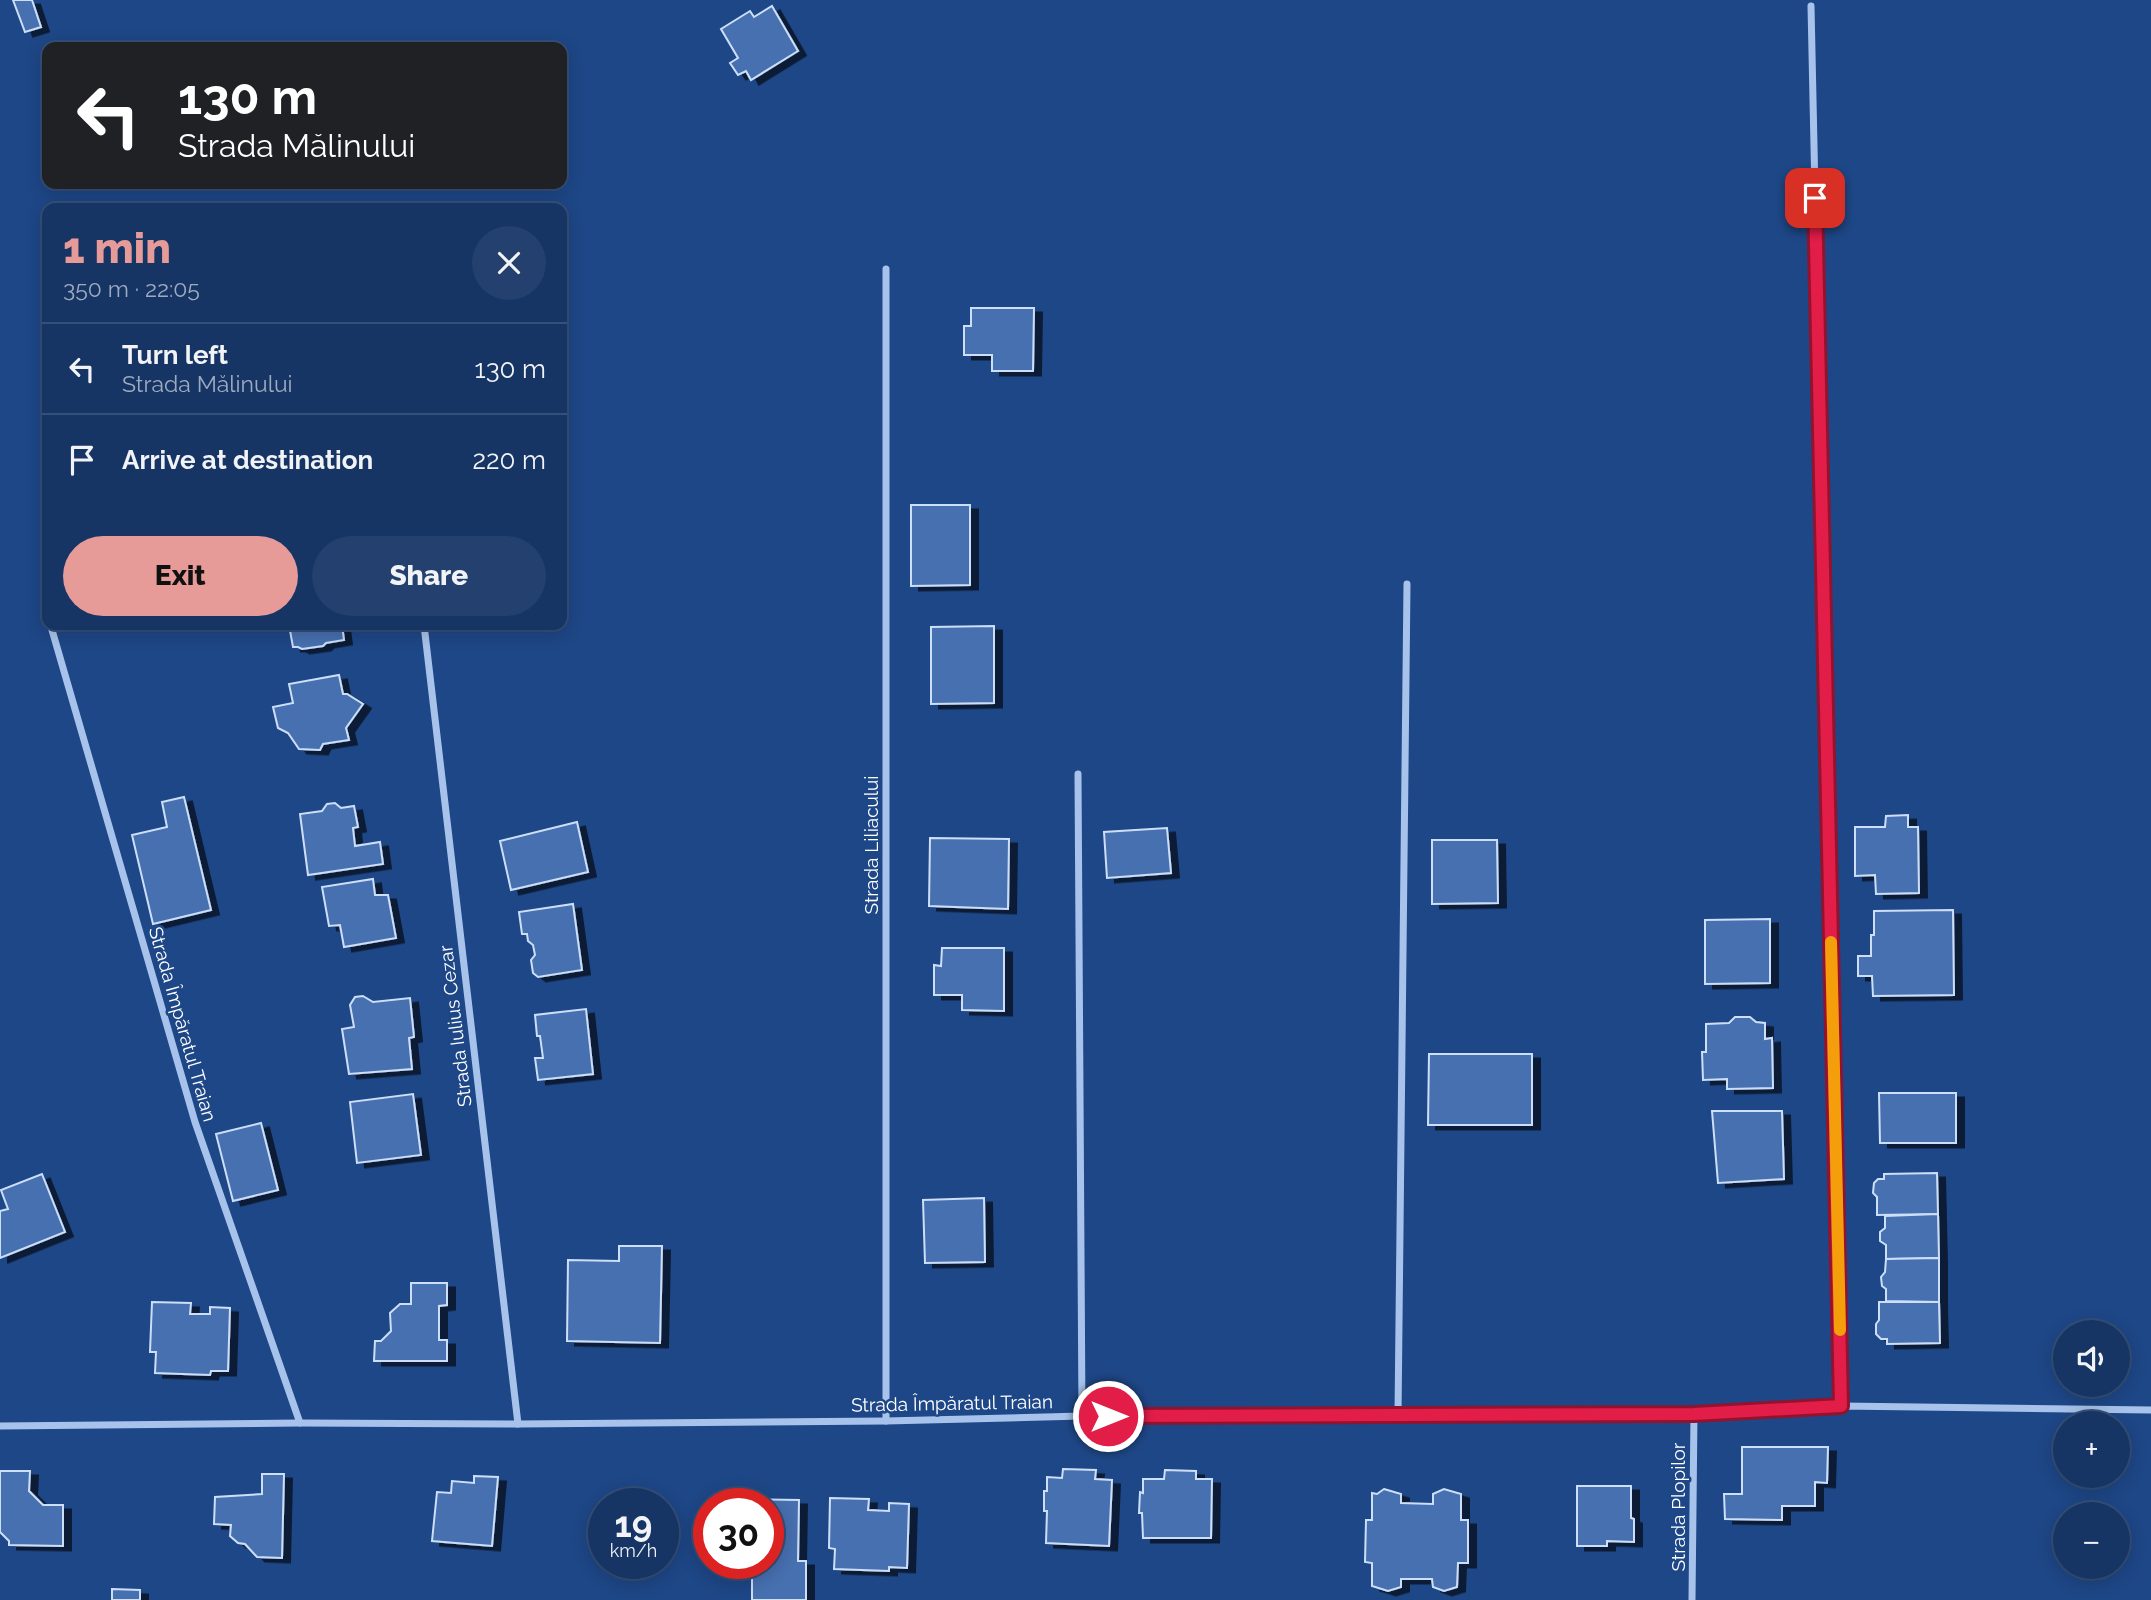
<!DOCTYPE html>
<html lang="en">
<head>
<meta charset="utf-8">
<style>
  :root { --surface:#163565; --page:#23406e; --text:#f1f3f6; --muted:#9eabbf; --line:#355079; --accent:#e69b98 }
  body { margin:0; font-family:Raleway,sans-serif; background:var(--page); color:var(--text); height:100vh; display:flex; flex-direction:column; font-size:26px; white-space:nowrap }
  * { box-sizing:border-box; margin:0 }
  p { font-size:23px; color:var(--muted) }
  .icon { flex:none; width:38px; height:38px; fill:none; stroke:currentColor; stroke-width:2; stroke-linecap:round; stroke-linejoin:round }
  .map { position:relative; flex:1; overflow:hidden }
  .drawer { position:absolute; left:42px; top:203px; width:525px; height:427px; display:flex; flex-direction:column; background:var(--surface); border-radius:14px; box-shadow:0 4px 18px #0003,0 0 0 2px var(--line) }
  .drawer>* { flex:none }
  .guide { position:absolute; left:42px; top:42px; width:525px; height:147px; border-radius:14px; box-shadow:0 4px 18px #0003,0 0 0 2px var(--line); background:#202124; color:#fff; overflow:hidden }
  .tools { position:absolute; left:2053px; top:1320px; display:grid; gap:14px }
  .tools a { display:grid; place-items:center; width:77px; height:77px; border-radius:50%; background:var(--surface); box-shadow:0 4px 18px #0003,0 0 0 2px var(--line); font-size:35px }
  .speed { position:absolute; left:588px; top:1488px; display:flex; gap:14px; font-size:35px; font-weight:700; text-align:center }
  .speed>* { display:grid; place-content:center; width:91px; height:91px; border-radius:50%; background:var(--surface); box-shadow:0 4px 18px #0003,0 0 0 2px var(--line); line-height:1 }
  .speed small { font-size:18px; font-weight:400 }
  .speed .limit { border:10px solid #d22; background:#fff; color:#111 }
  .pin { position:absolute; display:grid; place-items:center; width:60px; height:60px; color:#fff; margin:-30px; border-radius:14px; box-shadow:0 4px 10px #0006 }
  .me { position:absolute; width:77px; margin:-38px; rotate:90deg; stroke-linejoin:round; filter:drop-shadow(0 0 5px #0008) }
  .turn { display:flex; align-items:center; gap:24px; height:147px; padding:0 21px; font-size:32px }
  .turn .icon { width:91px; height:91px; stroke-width:2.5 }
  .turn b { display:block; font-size:49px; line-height:60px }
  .round { display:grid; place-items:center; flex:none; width:74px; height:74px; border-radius:37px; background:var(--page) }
  .summary { display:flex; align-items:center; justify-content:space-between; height:119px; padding:0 21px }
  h1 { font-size:42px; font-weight:800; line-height:52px; color:var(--accent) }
  .button { display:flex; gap:14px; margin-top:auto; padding:14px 21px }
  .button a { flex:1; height:80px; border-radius:42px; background:var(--accent); color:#111; font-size:28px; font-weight:800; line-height:80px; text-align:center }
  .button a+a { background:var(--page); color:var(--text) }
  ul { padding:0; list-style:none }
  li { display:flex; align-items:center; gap:21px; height:91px; padding:0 21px; border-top:2px solid var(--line) }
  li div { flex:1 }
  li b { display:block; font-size:26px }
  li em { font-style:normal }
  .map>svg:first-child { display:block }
  .building { fill:#4670b0; stroke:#ccdef8; stroke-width:2; filter:url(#shadow) }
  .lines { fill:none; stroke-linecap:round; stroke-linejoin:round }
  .minor { stroke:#a8c3eb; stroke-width:7 }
  .route-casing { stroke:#92132f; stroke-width:18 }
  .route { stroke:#e11d48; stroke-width:12 }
  .slow { stroke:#f59e0b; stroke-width:12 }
  .labels { text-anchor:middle; stroke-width:5; stroke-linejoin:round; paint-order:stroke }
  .street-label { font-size:19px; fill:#fff; stroke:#1e4787 }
</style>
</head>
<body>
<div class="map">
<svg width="2151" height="1600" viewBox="0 0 2151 1600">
  <defs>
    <filter id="shadow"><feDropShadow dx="8" dy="4.5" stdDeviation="0" flood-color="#0009"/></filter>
  </defs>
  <rect width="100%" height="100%" fill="#1e4787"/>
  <g class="building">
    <path d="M13,0H32L41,27L25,32Z"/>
    <path d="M772,6L798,51L751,80L746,71L738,75L730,63L738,58L721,29L750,11L754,17Z"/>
    <path d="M971,308H1034L1033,371H992V355H964V326H971Z"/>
    <path d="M911,505H970V585L911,586Z"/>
    <path d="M289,625H342L344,640L326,643L323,646L302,649L298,647H293Z"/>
    <path d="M994,626V703L931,704V627Z"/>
    <path d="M339,675L343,694H347L363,704L346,728L349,740L323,744L320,750L299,749L288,733L278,728L273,707L293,703L289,684Z"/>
    <path d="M184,797L211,910L153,924L132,835L167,827L162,802Z"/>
    <path d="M335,803L341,808L354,806L358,827L353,828L355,846L380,842L383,864L308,875L300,814L322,811L327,804Z"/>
    <path d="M1908,815V827H1918L1919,893L1876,894L1875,875L1855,876V827H1885L1886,816Z"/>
    <path d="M577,822L588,872L511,890L500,841Z"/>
    <path d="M1167,828L1171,873L1107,878L1104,832Z"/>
    <path d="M930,838L1009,839L1008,909L929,906Z"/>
    <path d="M1432,840H1497L1498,903L1432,904Z"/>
    <path d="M373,879L375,895H388L396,938L344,947L340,925L329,926L322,887Z"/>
    <path d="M573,904L582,970L538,977L533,973L531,960L535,955L533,945L528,941L527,934H522L519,912Z"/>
    <path d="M1953,910L1954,995L1873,996L1872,976H1858V956H1871V935H1874V911Z"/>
    <path d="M1770,919V983L1705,984V920Z"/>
    <path d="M942,948H1004V1011L962,1010V995H934V965L941,966Z"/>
    <path d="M363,996L373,1002L410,998L414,1037L409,1038L412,1069L349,1074L342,1029L354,1027L350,1005L355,997Z"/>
    <path d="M586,1009L593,1074L538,1080L535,1058H543L540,1036H537L535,1015Z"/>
    <path d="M1735,1017H1750L1756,1022L1765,1023V1039L1772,1038L1773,1088L1727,1089V1079L1703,1080L1702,1052H1706V1024L1729,1023Z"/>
    <path d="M1429,1054H1532V1125H1428Z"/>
    <path d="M1879,1093H1956V1143H1880Z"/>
    <path d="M413,1094L421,1155L357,1163L350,1102Z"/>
    <path d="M1712,1111H1782L1784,1179L1718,1183Z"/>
    <path d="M261,1123L278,1190L233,1201L216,1134Z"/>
    <path d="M1937,1173L1938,1214L1877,1215V1197L1873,1193L1874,1183L1878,1179H1884V1174Z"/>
    <path d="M42,1174L65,1232L0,1258V1211L8,1209L1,1190Z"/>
    <path d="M984,1198L985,1262L925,1263L923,1200Z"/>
    <path d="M1938,1214L1939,1258L1886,1259V1245L1880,1241V1232L1885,1228V1216Z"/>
    <path d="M619,1246H662L660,1343L567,1341L568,1260L619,1261Z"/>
    <path d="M1939,1258V1302L1886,1301V1289L1882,1286L1881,1277L1885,1272L1886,1259Z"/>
    <path d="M411,1283H447V1305L439,1306V1340H447V1361H374L375,1341H381L391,1331L390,1313L400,1304H411Z"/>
    <path d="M152,1302L191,1303L190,1314H210V1307L230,1308L228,1371H211L210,1375L155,1373L156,1352H150Z"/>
    <path d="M1879,1302H1939L1940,1343L1887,1344V1339H1881L1876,1334V1324L1879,1320Z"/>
    <path d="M1742,1447H1828L1827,1483L1815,1482V1506H1782V1520L1725,1519L1724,1494H1742Z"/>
    <path d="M1063,1469L1096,1470L1095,1479L1112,1480L1109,1546L1046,1543L1047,1511H1044V1491H1047V1477L1062,1478Z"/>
    <path d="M1165,1470L1196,1471V1479H1212L1211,1538H1143L1142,1513H1139L1140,1492L1143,1493V1479H1164Z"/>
    <path d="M0,1471H30L29,1491L43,1505H63V1546L9,1545V1541L0,1532Z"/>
    <path d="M262,1474H284L282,1558L257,1557L245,1544L238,1543L230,1536L231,1525L214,1524L215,1497L262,1494Z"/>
    <path d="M474,1476L498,1477L492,1546L432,1541L437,1492L451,1493L452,1481L474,1483Z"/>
    <path d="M1577,1486H1631V1518L1634,1519V1542L1607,1541V1546H1577Z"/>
    <path d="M1384,1489L1401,1494V1503L1433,1504V1494L1444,1489L1461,1494V1520H1468V1563H1458L1457,1587L1444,1591L1433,1587L1432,1579H1401V1587L1388,1591L1372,1586V1563L1365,1562L1366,1520H1372V1493L1377,1494Z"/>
    <path d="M830,1498L869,1499L868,1510L889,1511V1503L909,1504L907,1568L889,1567V1571L834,1569L835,1549L829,1548Z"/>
    <path d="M737,1499L799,1500L798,1561H806V1600H752V1571H737V1563H768V1503H737Z"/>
    <path d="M112,1589L140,1590V1600H112Z"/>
  </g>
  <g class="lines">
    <g class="minor">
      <path d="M1811,6L1841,1406"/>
      <path d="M886,269V1421"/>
      <path d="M424,625L518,1424"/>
      <path d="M52,630L195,1122L300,1423"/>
      <path d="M1078,774L1082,1416"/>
      <path d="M1398,1415L1407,584"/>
      <path d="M0,1426L300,1423L518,1424L886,1421L1082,1416L1694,1414L1841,1406L2151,1410"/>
      <path d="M1692,1600L1694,1414"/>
    </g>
  </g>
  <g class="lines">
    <g class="route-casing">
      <path id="route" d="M1108,1416L1694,1414L1841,1406L1815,198"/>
    </g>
    <use href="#route" class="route"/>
    <path class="slow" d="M1831,942L1840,1330"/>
  </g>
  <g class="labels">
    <g class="street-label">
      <text transform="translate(871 845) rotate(-90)" y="7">Strada Liliacului</text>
      <text transform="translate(183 1024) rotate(74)" y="7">Strada Împăratul Traian</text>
      <text transform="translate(455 1026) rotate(-97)" y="7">Strada Iulius Cezar</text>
      <text transform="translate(952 1403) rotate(-1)" y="7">Strada Împăratul Traian</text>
      <text transform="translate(1678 1507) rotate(-90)" y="7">Strada Plopilor</text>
    </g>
  </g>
</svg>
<div class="tools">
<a><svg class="icon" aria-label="sound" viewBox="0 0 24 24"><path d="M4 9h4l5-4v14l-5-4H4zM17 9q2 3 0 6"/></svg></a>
<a>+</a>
<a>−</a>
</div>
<div class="speed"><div>19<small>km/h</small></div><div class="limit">30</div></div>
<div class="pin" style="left:1815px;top:198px;background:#d93025"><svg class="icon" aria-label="arrive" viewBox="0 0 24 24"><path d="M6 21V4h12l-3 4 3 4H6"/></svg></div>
<svg class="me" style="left:1108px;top:1416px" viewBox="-20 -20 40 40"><circle r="17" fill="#e11d48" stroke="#fff" stroke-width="3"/><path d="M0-11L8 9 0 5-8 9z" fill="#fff"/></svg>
<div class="guide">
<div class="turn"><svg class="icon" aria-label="left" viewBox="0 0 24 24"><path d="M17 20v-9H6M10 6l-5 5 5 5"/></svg><div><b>130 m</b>Strada Mălinului</div></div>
</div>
<section class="drawer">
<div class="summary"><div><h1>1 min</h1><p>350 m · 22:05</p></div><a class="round"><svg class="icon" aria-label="close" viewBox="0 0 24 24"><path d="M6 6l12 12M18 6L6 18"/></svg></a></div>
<ul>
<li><svg class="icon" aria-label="left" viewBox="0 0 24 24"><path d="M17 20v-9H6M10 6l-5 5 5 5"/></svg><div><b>Turn left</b><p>Strada Mălinului</p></div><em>130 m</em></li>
<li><svg class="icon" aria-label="arrive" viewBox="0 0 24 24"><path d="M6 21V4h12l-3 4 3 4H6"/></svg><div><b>Arrive at destination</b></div><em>220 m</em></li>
</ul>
<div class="button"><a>Exit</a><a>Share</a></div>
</section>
</div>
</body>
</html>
